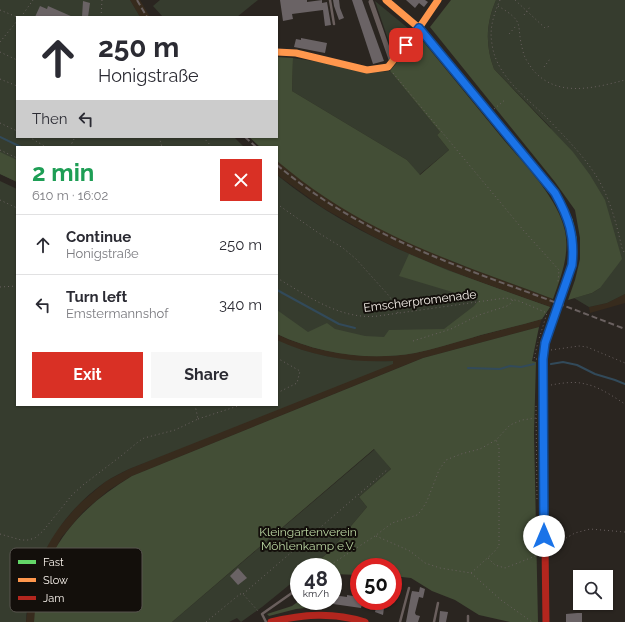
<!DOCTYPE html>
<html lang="en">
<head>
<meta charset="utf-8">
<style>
  :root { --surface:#fff; --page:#f7f7f7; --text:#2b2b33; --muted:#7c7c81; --line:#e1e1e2; --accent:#d93025 }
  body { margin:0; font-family:Raleway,sans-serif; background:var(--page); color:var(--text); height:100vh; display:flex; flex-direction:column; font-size:15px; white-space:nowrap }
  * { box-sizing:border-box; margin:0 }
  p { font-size:13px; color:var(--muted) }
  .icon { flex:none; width:22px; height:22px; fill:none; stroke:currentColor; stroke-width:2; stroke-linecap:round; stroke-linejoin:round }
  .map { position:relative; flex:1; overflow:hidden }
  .details { position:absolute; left:16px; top:146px; width:262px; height:260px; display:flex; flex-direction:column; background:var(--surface); border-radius:0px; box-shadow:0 1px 3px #0004 }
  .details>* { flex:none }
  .banner { position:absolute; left:16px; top:16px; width:262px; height:122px; border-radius:0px; box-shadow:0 1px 3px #0004; background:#fff; color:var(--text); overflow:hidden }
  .controls { position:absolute; left:573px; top:570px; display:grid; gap:8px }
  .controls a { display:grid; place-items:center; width:40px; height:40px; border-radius:0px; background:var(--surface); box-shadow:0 1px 3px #0004; font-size:20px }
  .speed { position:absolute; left:290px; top:558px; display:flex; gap:8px; font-size:20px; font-weight:700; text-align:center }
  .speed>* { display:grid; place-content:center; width:52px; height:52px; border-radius:50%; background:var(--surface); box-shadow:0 1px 3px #0004; line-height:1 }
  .speed small { font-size:10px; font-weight:400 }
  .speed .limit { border:6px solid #d22; background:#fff; color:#111 }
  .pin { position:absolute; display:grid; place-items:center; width:34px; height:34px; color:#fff; margin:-17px; border-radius:8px; box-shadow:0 2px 6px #0006 }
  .me { position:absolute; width:44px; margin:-22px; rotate:0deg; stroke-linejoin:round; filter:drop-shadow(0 0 3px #0008) }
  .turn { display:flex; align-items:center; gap:14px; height:84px; padding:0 16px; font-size:18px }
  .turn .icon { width:52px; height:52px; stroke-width:2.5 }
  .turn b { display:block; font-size:28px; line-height:34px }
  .then { display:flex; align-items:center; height:38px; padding:0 16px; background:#0003; gap:8px; font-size:15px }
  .round { display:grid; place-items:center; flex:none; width:42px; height:42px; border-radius:0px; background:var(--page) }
  .summary { display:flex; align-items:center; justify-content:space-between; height:68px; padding:0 16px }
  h1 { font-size:24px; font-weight:700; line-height:30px; color:#1e9e55 }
  .button { display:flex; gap:8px; margin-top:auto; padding:8px 16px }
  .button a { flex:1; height:46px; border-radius:0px; background:var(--accent); color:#fff; font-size:16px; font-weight:700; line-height:46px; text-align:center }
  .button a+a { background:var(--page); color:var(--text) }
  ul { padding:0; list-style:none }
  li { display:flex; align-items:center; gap:12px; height:60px; padding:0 16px; border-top:1px solid var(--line) }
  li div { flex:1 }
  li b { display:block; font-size:15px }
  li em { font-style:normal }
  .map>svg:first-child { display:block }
  .built { fill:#372b1d }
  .green { fill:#363c2e }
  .forest { fill:#434e36 }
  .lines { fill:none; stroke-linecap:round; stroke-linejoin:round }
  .stream { stroke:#324a5a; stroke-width:2 }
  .building { fill:#6a6365 }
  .path { stroke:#6a6160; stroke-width:1; stroke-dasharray:1 3; stroke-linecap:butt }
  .lane { stroke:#6a5f5d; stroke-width:2.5 }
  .street { stroke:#6a5f5d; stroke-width:5 }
  .fast { stroke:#63d668; stroke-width:7 }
  .slow { stroke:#ff974d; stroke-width:7 }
  .jam { stroke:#b3261e; stroke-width:7 }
  .rail { stroke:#6a6160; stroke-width:2; stroke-dasharray:6 3; stroke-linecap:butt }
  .route-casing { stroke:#114b97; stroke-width:10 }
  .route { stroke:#1a73e8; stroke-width:7 }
  .labels { text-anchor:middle; stroke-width:4; stroke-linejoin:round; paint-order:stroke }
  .street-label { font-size:12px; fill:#faf4ee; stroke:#130f0b }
  .park-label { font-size:12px; fill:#b9d4a1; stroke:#130f0b }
  .key { fill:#130f0b; stroke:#58544f; stroke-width:1 }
  .key-label { font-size:11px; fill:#faf4ee }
</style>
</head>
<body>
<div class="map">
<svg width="625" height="622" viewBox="0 0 625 622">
  <rect width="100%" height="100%" fill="#2a2520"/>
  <g class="built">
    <path d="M130,0H140L150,17H140Z"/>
    <path d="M277,161L330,200L451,261L553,299L550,307L447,270L409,254L372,236L323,208L280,177L277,175Z"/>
    <path d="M625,294V303L590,313L589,307L607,303Z"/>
    <path d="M542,319L539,327L423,358L403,366L132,476L109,490L83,512L61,538L48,565L42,581L38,597L34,622H26L30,594L40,561L54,533L78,505L106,481L129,469L392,361L371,362L344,360L316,354L288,346L277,340V334L290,340L317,349L392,356L414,353Z"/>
  </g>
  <g class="green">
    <path d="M0,0H130L140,17H17V137H234L244,147H17V182L0,174Z"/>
    <path d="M160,0H258L237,17H163L153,6Z"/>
    <path d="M496,0H625V294L607,303L589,307L574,298L592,293L600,288L550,127L494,69C485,45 486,23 496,0Z"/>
    <path d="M375,1L409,29V32L395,50L391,48Z"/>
    <path d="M293,58L326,63L366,73L390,71L440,132L437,135L449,150L419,175L407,160L292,91Z"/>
    <path d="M277,175C357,241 454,273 550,307L542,319C518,326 495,331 471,338C452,343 434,349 415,353C369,361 319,354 277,334Z"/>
    <path d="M0,181L17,189V405H277V340C314,357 353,363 393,361V364L129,469C121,473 112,477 105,482C59,515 29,565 26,622H0Z"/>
    <path d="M375,449L391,469L359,497L367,507L330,551L311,567H299V577L262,607L241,622L237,618L229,622H172Z"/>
  </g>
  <g class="forest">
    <path d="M451,0H496C486,23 485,45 494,69L573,152L590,175L605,200L622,259L600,288L592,293L568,300L575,280L580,259V238L575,210L555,182L430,27Z"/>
    <path d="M418,38L422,40C449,73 476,106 503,139C524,164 558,198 565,231C570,254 561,277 553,299C495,277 434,257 378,228C342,210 308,187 277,161V147H260L249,137H277V57L293,58L292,91L407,160L420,175L449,150L437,135L440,132L390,71L416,39Z"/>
    <path d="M0,152L17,160V182L0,174Z"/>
    <path d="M409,254L447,270L550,307L542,319C518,326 495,331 471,338C452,343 434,349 415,353C369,361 319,354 277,334V310L308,332L327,323L335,329L365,336L384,337L389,330L444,329L474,306L479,300L399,276Z"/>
    <path d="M539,327L532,361L536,362L534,433L538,622H510L479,615L455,600L432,591L411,578L393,576V567H359V575L333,574V567H311L330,551L367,507L359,497L391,469L374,449L172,622H34C39,554 75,510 132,476L423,358Z"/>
    <path d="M299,601H316L315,607L296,609L269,616L267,614L292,606Z"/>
  </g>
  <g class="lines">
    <g class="stream">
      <path d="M0,137L21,147"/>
      <path d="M277,290L339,324L355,328"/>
      <path d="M551,364L563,362L577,365L595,374L615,380L625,384"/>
      <path d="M468,368L500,369L510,366L521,367L534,364"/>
    </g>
  </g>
  <g class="building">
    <path d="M280,0H307V2L322,0V3L327,2L331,25L325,26L323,10L292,14L293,19L283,21Z"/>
    <path d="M333,0H339L340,8L344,18L339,20L334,6Z"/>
    <path d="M352,0H362L384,61L373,64Z"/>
    <path d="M406,0H425L428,2L424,7L419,3L415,8Z"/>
    <path d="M83,1L90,3L88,17H82Z"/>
    <path d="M40,6L47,9L48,6L73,17H35Z"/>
    <path d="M301,38L327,43L325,53L294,47L296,39L301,40Z"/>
    <path d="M238,568L247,578L238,585L230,576Z"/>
    <path d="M420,587L425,589L423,598L419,597L415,613L416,615L420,616L418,622H406L411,595L412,591L419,592Z"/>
    <path d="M333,595L347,597V595L359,597V601H363L361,608L333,604Z"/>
    <path d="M378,601H385L383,615L375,612Z"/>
    <path d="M440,611L448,612L446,622H439Z"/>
    <path d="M577,613H582V622H566V614Z"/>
  </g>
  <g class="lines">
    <g class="path">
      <path d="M500,0C494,14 489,28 492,44C496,76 526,97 547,118C563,135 580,152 593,171C609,194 616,222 622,248L625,254"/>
      <path d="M515,0L545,28L550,26"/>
      <path d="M498,6C527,23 515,24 523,51C524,58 529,64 533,70C557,98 594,88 625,80"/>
      <path d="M0,10L17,17"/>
      <path d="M524,15L530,7"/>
      <path d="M21,17L33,0"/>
      <path d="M101,17L102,0"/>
      <path d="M509,34L516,26"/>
      <path d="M0,42L17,21"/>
      <path d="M0,52L17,60"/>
      <path d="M544,67L550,59"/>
      <path d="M393,73L524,231L559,270L558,282"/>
      <path d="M0,79L17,86"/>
      <path d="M494,109L506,99"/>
      <path d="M0,123L17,131"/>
      <path d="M29,137L46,147"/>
      <path d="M159,137L162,147"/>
      <path d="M203,137L212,147"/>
      <path d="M70,147L75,137"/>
      <path d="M0,150L17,158"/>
      <path d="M0,200L17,208"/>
      <path d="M277,204L317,232L343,248L356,259L390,297L398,313"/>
      <path d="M277,278C308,296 340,320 378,316L498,299L506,298L519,301L547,313L539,339"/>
      <path d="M0,287L17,286"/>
      <path d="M413,341L451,329L479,315L507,306L511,303L513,299"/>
      <path d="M551,350L579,346L587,347L625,363"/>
      <path d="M277,358L300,371L297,383L277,393"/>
      <path d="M537,359H534L538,342"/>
      <path d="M551,385C562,383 575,381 585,384C598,386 614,397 625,404"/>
      <path d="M536,406L537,502"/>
      <path d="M198,419L241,405"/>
      <path d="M0,534L21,540H28L35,538L43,531L72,495L83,485L121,456L138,442L144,438L175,430L198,419L195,405"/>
      <path d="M376,536L410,551L425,563L440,568L471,573L501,600L532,622"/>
      <path d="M552,546L575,533L590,529L625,532"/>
      <path d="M488,558L495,565L505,568L538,555"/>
      <path d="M327,567L375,536L392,523L417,515L421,511L427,501L439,470L446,460L461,454L480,449L496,440L510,425L522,420L536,418"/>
      <path d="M471,573L494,552L499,546V447L496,440"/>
      <path d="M243,594L388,469"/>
      <path d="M311,608L312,601"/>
      <path d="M206,622L240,594H243L258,611"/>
    </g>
    <g class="lane">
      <path d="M330,0L334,24"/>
      <path d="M266,622L262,614L299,588"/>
      <path d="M400,622L409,588"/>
      <path d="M434,622L438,603"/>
      <path d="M468,622V616"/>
    </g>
    <path class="street" d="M371,2L392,62"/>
    <path class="fast" d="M534,167L555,193L569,220L573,238L572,265L545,343L543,359L544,465"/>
    <g class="slow">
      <path d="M386,0L419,28L534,167"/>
      <path d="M277,52L296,53L367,70L388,67L419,28L438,0"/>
    </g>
    <g class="jam">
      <path d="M544,465L546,622"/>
      <path d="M271,622C303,614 333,612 365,622"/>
    </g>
    <g class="rail">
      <path d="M137,0L147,17"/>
      <path d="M245,137L256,147"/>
      <path d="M277,165C347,224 424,254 508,285C547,299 586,314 625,329"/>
    </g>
  </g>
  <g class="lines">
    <g class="route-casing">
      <path id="route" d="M406,45L419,28L555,193C569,218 575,236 572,265L545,343L543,359L544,536"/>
    </g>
    <use href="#route" class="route"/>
  </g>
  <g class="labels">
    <g class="street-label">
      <text transform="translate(420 301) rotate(-7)" y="4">Emscherpromenade</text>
    </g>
    <g class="park-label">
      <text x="308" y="536">Kleingartenverein<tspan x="308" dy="14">Möhlenkamp e.V.</tspan></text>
    </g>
  </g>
  <rect x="10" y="548" width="132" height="64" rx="6" class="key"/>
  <rect x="18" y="560" width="18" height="4" fill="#63d668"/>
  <rect x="18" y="578" width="18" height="4" fill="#ff974d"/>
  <rect x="18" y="596" width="18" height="4" fill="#b3261e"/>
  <g class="key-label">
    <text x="43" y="566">Fast</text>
    <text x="43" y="584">Slow</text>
    <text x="43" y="602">Jam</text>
  </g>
</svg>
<div class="controls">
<a><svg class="icon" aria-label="search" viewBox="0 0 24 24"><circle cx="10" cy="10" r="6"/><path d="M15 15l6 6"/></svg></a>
</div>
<div class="speed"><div>48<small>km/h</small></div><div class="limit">50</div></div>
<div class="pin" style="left:406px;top:45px;background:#d93025"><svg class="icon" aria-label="arrive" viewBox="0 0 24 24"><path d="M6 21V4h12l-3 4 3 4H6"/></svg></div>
<svg class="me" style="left:544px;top:536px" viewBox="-20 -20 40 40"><circle r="19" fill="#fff"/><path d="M0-13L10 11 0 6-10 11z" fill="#1a73e8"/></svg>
<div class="banner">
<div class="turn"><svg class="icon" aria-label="ahead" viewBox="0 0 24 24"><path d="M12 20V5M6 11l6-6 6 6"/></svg><div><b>250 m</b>Honigstraße</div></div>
<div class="then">Then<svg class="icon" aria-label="left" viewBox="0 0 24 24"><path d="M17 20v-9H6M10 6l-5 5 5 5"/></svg></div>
</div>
<section class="details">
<div class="summary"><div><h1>2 min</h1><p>610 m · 16:02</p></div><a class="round" style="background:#d93025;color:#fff"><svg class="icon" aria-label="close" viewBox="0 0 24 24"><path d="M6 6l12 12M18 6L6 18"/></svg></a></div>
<ul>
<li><svg class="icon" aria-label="ahead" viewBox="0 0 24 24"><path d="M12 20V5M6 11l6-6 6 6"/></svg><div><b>Continue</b><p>Honigstraße</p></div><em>250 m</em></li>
<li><svg class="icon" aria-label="left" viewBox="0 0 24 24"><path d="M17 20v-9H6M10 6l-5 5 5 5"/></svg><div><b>Turn left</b><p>Emstermannshof</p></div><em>340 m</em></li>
</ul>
<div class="button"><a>Exit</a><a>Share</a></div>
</section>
</div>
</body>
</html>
